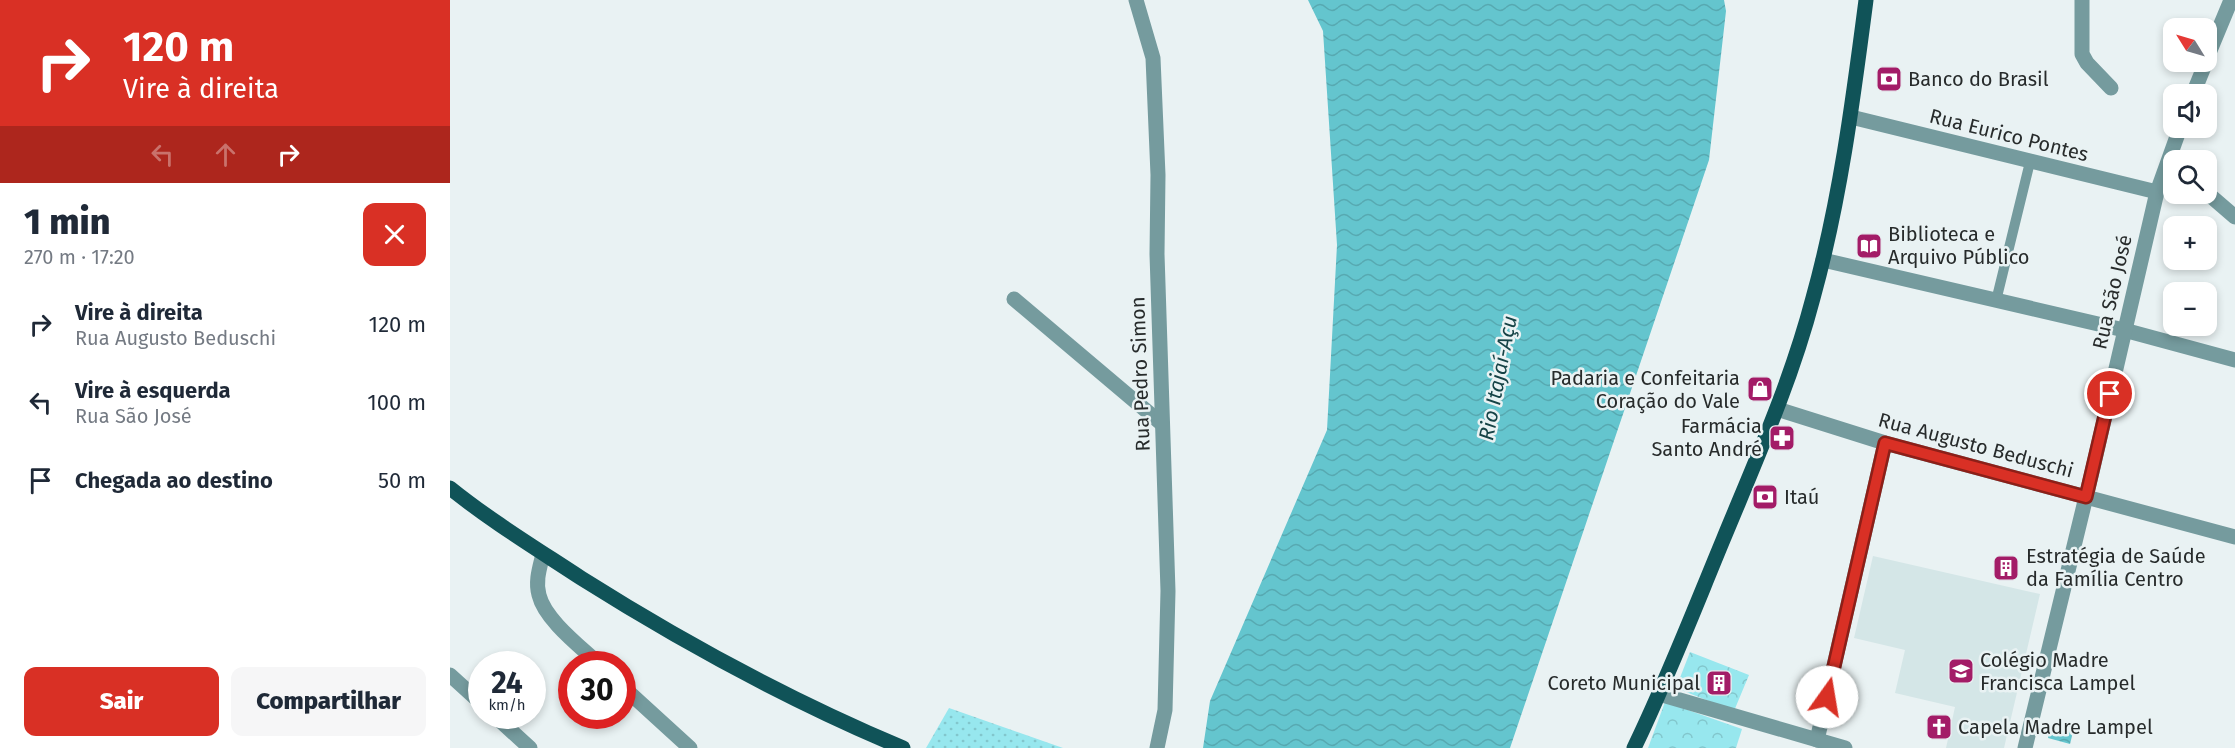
<!DOCTYPE html>
<html lang="pt">
<head>
<meta charset="utf-8">
<style>
  :root { --surface:#fff; --page:#f6f6f7; --text:#1f2937; --muted:#747a83; --accent:#d93025 }
  body { margin:0; font-family:"Fira Sans",sans-serif; background:var(--page); color:var(--text); height:100vh; display:flex; flex-direction:column; font-size:22px; white-space:nowrap }
  * { box-sizing:border-box; margin:0 }
  p { font-size:20px; color:var(--muted) }
  .icon { flex:none; width:33px; height:33px; fill:none; stroke:currentColor; stroke-width:2; stroke-linecap:round; stroke-linejoin:round }
  .map { position:relative; flex:1; overflow:hidden }
  .details { display:flex; flex-direction:column; background:var(--surface); width:450px }
  .details>* { flex:none }
  .top-card { background:#d93025; color:#fff; overflow:hidden }
  .needle { width:39px; rotate:307deg }
  .tools { position:absolute; left:1713px; top:18px; display:grid; gap:12px }
  .tools a { display:grid; place-items:center; width:54px; height:54px; border-radius:12px; background:var(--surface); box-shadow:0 3px 9px #0003; font-size:30px }
  .speed { position:absolute; left:18px; top:651px; display:flex; gap:12px; font-size:30px; font-weight:700; text-align:center }
  .speed>* { display:grid; place-content:center; width:78px; height:78px; border-radius:50%; background:var(--surface); box-shadow:0 3px 9px #0003; line-height:1 }
  .speed small { font-size:15px; font-weight:400 }
  .speed .limit { border:9px solid #d22; background:#fff; color:#111 }
  .pin { position:absolute; display:grid; place-items:center; width:51px; height:51px; color:#fff; margin:-26px; border:3px solid #fff; border-radius:50%; box-shadow:0 2px 6px #0007 }
  .me { position:absolute; width:66px; margin:-33px; rotate:13deg; stroke-linejoin:round; filter:drop-shadow(0 0 4px #0008) }
  .turn { display:flex; align-items:center; gap:21px; height:126px; padding:0 24px; font-size:27px }
  .turn .icon { width:78px; height:78px; stroke-width:2.5 }
  .turn b { display:block; font-size:42px; line-height:51px }
  .lanes { display:flex; align-items:center; height:57px; padding:0 24px; background:#0003; justify-content:center; gap:30px; direction:ltr }
  .lanes .off { opacity:.35 }
  .round { display:grid; place-items:center; flex:none; width:63px; height:63px; border-radius:12px; background:var(--page) }
  .overview { display:flex; align-items:center; justify-content:space-between; height:102px; padding:0 24px }
  h1 { font-size:36px; font-weight:800; line-height:45px }
  .action { display:flex; gap:12px; margin-top:auto; padding:12px 24px }
  .action a { flex:1; height:69px; border-radius:12px; background:var(--accent); color:#fff; font-size:24px; font-weight:800; line-height:69px; text-align:center }
  .action a+a { background:var(--page); color:var(--text) }
  ul { padding:0; list-style:none }
  li { display:flex; align-items:center; gap:18px; height:78px; padding:0 24px }
  li div { flex:1 }
  li b { display:block; font-size:22px }
  li em { font-style:normal }
  main { display:flex; flex:1; min-height:0 }
  .map>svg:first-child { display:block }
  .built { fill:#d4e6e7 }
  .grass { fill:url(#grass-dots) }
  .park { fill:url(#park-crowns) }
  .water { fill:url(#water-waves) }
  .lines { fill:none; stroke-linecap:round; stroke-linejoin:round }
  .pedestrian { stroke:#759b9e; stroke-width:10 }
  .minor { stroke:#759b9e; stroke-width:15 }
  .tertiary { stroke:#759b9e; stroke-width:15 }
  .primary { stroke:#105358; stroke-width:15 }
  .route-casing { stroke:#8d1f18; stroke-width:15 }
  .route { stroke:#d93025; stroke-width:10 }
  .labels { text-anchor:middle; stroke-width:5; stroke-linejoin:round; paint-order:stroke }
  .poi-label { font-size:20px; fill:#272b2b; stroke:#e9f2f3; text-anchor:start }
  .street-label { font-size:20px; fill:#272b2b; stroke:#e9f2f3 }
  .water-label { font-size:21px; font-style:italic; fill:#154346; stroke:#e9f2f3 }
</style>
</head>
<body>
<main>
<section class="details">
<div class="top-card">
<div class="turn"><svg class="icon" aria-label="right" viewBox="0 0 24 24"><path d="M7 20v-9h11M14 6l5 5-5 5"/></svg><div><b>120 m</b>Vire à direita</div></div>
<div class="lanes"><svg class="icon off" aria-label="left" viewBox="0 0 24 24"><path d="M17 20v-9H6M10 6l-5 5 5 5"/></svg><svg class="icon off" aria-label="ahead" viewBox="0 0 24 24"><path d="M12 20V5M6 11l6-6 6 6"/></svg><svg class="icon" aria-label="right" viewBox="0 0 24 24"><path d="M7 20v-9h11M14 6l5 5-5 5"/></svg></div>
</div>
<div class="overview"><div><h1>1 min</h1><p>270 m · 17:20</p></div><a class="round" style="background:#d93025;color:#fff"><svg class="icon" aria-label="close" viewBox="0 0 24 24"><path d="M6 6l12 12M18 6L6 18"/></svg></a></div>
<ul>
<li><svg class="icon" aria-label="right" viewBox="0 0 24 24"><path d="M7 20v-9h11M14 6l5 5-5 5"/></svg><div><b>Vire à direita</b><p>Rua Augusto Beduschi</p></div><em>120 m</em></li>
<li><svg class="icon" aria-label="left" viewBox="0 0 24 24"><path d="M17 20v-9H6M10 6l-5 5 5 5"/></svg><div><b>Vire à esquerda</b><p>Rua São José</p></div><em>100 m</em></li>
<li><svg class="icon" aria-label="arrive" viewBox="0 0 24 24"><path d="M6 21V4h12l-3 4 3 4H6"/></svg><div><b>Chegada ao destino</b></div><em>50 m</em></li>
</ul>
<div class="action"><a>Sair</a><a>Compartilhar</a></div>
</section>
<div class="map">
<svg width="1785" height="748" viewBox="0 0 1785 748">
  <defs>
    <pattern id="grass-dots" width="8" height="8" patternUnits="userSpaceOnUse" patternTransform="scale(1.5)"><rect width="8" height="8" fill="#97e7ee"/><path d="M2 2h.1M6 6h.1" fill="none" stroke="#82c6cc" stroke-width="1.8" stroke-linecap="round"/></pattern>
    <pattern id="park-crowns" width="20" height="18" patternUnits="userSpaceOnUse" patternTransform="scale(1.5)"><rect width="20" height="18" fill="#97e7ee"/><path d="M2 6a3 3 0 1 1 6 0M12 15a3 3 0 1 1 6 0" fill="none" stroke="#82c6cc"/></pattern>
    <pattern id="water-waves" width="16" height="10" patternUnits="userSpaceOnUse" patternTransform="scale(1.5)"><rect width="16" height="10" fill="#64c5ce"/><path d="M0 5q4-4 8 0t8 0" fill="none" stroke="#57a9b1"/></pattern>
  </defs>
  <rect width="100%" height="100%" fill="#e9f2f3"/>
  <path class="built" d="M1423,556L1590,594L1554,748H1496L1505,707L1445,693L1455,650L1404,638Z"/>
  <path class="grass" d="M499,708L613,748H476Z"/>
  <g class="park">
    <path d="M1240,652L1299,675L1284,711L1226,688Z"/>
    <path d="M1215,702L1292,729L1286,748H1198Z"/>
  </g>
  <g class="water">
    <path d="M858,0H1274L1276,11L1259,160L1060,748H753L760,701L877,430L887,245L873,31Z"/>
    <path d="M1601,727L1623,732L1620,744L1598,738Z"/>
  </g>
  <g class="lines">
    <path class="pedestrian" d="M1546,301L1580,162"/>
    <g class="minor">
      <path d="M1632,0V54L1637,63L1661,88"/>
      <path d="M1401,117L1707,192"/>
      <path d="M1756,192L1785,217"/>
      <path d="M1373,260L1674,330L1785,360"/>
      <path d="M564,299L712,424"/>
      <path d="M1327,409L1435,443L1785,537"/>
      <path d="M93,554C90,567 85,581 89,595C95,620 131,647 149,664"/>
      <path d="M0,675L32,704"/>
      <path d="M172,686L240,748"/>
      <path d="M45,716L80,748"/>
      <path d="M1367,740L1435,443"/>
    </g>
    <g class="tertiary">
      <path d="M686,0L703,58L708,175L707,254L718,591L715,710L707,748"/>
      <path d="M1756,60L1781,0"/>
      <path d="M1743,94L1756,62"/>
      <path d="M1209,694L1395,748"/>
      <path d="M1575,748L1642,472L1707,192L1730,128"/>
    </g>
    <g class="primary">
      <path d="M0,488C41,521 87,549 131,578C234,643 341,701 453,748"/>
      <path d="M1184,748C1217,680 1244,610 1273,540C1306,460 1341,382 1363,298C1390,201 1403,100 1416,0"/>
    </g>
  </g>
  <g class="lines">
    <g class="route-casing">
      <path id="route" d="M1377,697L1435,443L1636,497L1660,394"/>
    </g>
    <use href="#route" class="route"/>
  </g>
  <defs>
    <g id="bank-square" transform="scale(1.35)"><rect x="-9" y="-9" width="18" height="18" rx="4" fill="#a31c67" stroke="#e9f2f3"/><path d="M-6-4H6V4H-6ZM0-2.3a2.3 2.3 0 1 0 0 4.6a2.3 2.3 0 1 0 0-4.6Z" fill="#fff"/></g>
    <g id="library-square" transform="scale(1.35)"><rect x="-9" y="-9" width="18" height="18" rx="4" fill="#a31c67" stroke="#e9f2f3"/><path d="M-6-4Q-3-5.5-.7-3.5V5Q-3 3-6 4ZM6-4Q3-5.5 .7-3.5V5Q3 3 6 4Z" fill="#fff"/></g>
    <g id="shop-square" transform="scale(1.35)"><rect x="-9" y="-9" width="18" height="18" rx="4" fill="#a31c67" stroke="#e9f2f3"/><path d="M-5-2.5h2.3a2.7 3.5 0 0 1 5.4 0H5L5.5 6h-11ZM-1.5-2.5h3a1.5 2.3 0 0 0-3 0Z" fill="#fff"/></g>
    <g id="pharmacy-square" transform="scale(1.35)"><rect x="-9" y="-9" width="18" height="18" rx="4" fill="#a31c67" stroke="#e9f2f3"/><path d="M-2-6h4v4h4v4h-4v4h-4v-4h-4v-4h4Z" fill="#fff"/></g>
    <g id="building-square" transform="scale(1.35)"><rect x="-9" y="-9" width="18" height="18" rx="4" fill="#a31c67" stroke="#e9f2f3"/><path d="M-4-6H4V6H1V3H-1V6H-4ZM-2.5-4.3h1.7v1.8h-1.7ZM.8-4.3h1.7v1.8H.8ZM-2.5-1h1.7V.8h-1.7ZM.8-1h1.7V.8H.8Z" fill="#fff"/></g>
    <g id="school-square" transform="scale(1.35)"><rect x="-9" y="-9" width="18" height="18" rx="4" fill="#a31c67" stroke="#e9f2f3"/><path d="M0-5L7-2L0 1L-7-2ZM-4 1L0 2.5L4 1V4Q0 6-4 4Z" fill="#fff"/></g>
    <g id="church-square" transform="scale(1.35)"><rect x="-9" y="-9" width="18" height="18" rx="4" fill="#a31c67" stroke="#e9f2f3"/><path d="M-1.2-6h2.4v3.5h3.3v2.4h-3.3V6h-2.4V-.1h-3.3v-2.4h3.3Z" fill="#fff"/></g>
  </defs>
  <g fill-rule="evenodd">
    <use href="#bank-square" x="1439" y="79"/>
    <use href="#library-square" x="1419" y="246"/>
    <use href="#shop-square" x="1310" y="389"/>
    <use href="#pharmacy-square" x="1332" y="438"/>
    <use href="#bank-square" x="1315" y="497"/>
    <use href="#building-square" x="1556" y="568"/>
    <use href="#school-square" x="1511" y="671"/>
    <use href="#building-square" x="1269" y="683"/>
    <use href="#church-square" x="1489" y="727"/>
  </g>
  <g class="labels">
    <g class="poi-label">
      <text x="1458" y="86">Banco do Brasil</text>
      <text x="1438" y="241">Biblioteca e<tspan x="1438" dy="23">Arquivo Público</tspan></text>
      <text x="1290" y="385" text-anchor="end">Padaria e Confeitaria<tspan x="1290" dy="23">Coração do Vale</tspan></text>
      <text x="1312" y="433" text-anchor="end">Farmácia<tspan x="1312" dy="23">Santo André</tspan></text>
      <text x="1334" y="504">Itaú</text>
      <text x="1576" y="563">Estratégia de Saúde<tspan x="1576" dy="23">da Família Centro</tspan></text>
      <text x="1530" y="667">Colégio Madre<tspan x="1530" dy="23">Francisca Lampel</tspan></text>
      <text x="1250" y="690" text-anchor="end">Coreto Municipal</text>
      <text x="1508" y="734">Capela Madre Lampel</text>
    </g>
    <g class="street-label">
      <text transform="translate(1559 135) rotate(14)" y="7">Rua Eurico Pontes</text>
      <text transform="translate(1662 292) rotate(-77)" y="7">Rua São José</text>
      <text transform="translate(690 374) rotate(-92)" y="7">Rua Pedro Simon</text>
      <text transform="translate(1526 445) rotate(15)" y="7">Rua Augusto Beduschi</text>
    </g>
    <g class="water-label">
      <text transform="translate(1048 378) rotate(-79)" y="7">Rio Itajaí-Açu</text>
    </g>
  </g>
</svg>
<div class="tools">
<a><svg class="needle" viewBox="-14 -14 28 28"><path d="M0-13l5 13h-10z" fill="#e53935"/><path d="M0 13l5-13h-10z" fill="#747a83"/></svg></a>
<a><svg class="icon" aria-label="sound" viewBox="0 0 24 24"><path d="M4 9h4l5-4v14l-5-4H4zM17 9q2 3 0 6"/></svg></a>
<a><svg class="icon" aria-label="search" viewBox="0 0 24 24"><circle cx="10" cy="10" r="6"/><path d="M15 15l6 6"/></svg></a>
<a>+</a>
<a>−</a>
</div>
<div class="speed"><div>24<small>km/h</small></div><div class="limit">30</div></div>
<div class="pin" style="left:1660px;top:394px;background:#d93025"><svg class="icon" aria-label="arrive" viewBox="0 0 24 24"><path d="M6 21V4h12l-3 4 3 4H6"/></svg></div>
<svg class="me" style="left:1377px;top:697px" viewBox="-20 -20 40 40"><circle r="19" fill="#fff"/><path d="M0-13L10 11 0 6-10 11z" fill="#d93025"/></svg>
</div>
</main>
</body>
</html>
